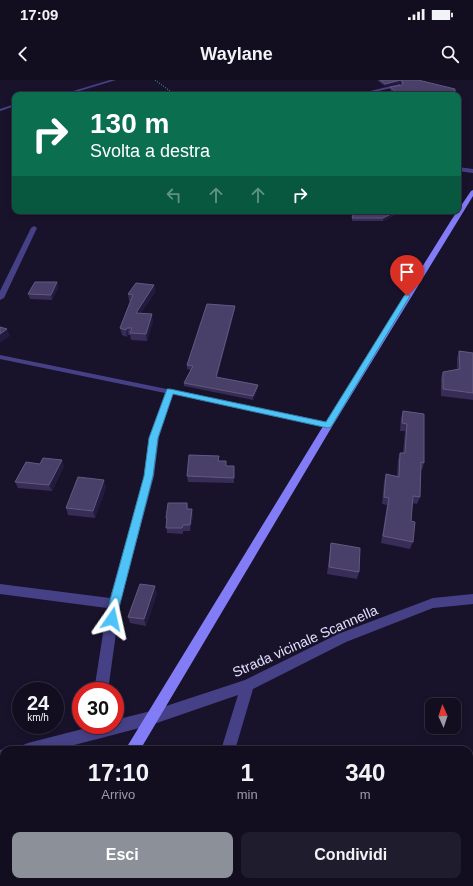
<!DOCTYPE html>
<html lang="it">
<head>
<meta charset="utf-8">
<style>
  :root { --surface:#120e20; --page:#1f1c2d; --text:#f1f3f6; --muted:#9c9ca5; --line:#312e3e; --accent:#8c9099 }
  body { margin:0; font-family:Helvetica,sans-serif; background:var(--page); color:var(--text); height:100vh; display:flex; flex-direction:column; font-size:15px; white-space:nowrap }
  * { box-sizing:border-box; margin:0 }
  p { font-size:13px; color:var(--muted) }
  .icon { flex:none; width:22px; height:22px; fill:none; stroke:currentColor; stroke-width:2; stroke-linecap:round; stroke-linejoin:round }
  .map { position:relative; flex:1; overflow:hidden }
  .details { position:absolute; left:0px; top:666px; width:473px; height:140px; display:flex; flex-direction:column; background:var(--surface); border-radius:12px 12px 0 0; box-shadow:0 2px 6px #0003,0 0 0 1px var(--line) }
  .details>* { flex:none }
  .top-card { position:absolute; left:12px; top:12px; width:449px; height:122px; border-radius:8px; box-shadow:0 2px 6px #0003,0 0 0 1px var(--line); background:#0b6e4f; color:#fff; overflow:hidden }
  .needle { width:26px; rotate:357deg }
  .controls { position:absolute; left:425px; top:618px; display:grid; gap:8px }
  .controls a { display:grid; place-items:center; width:36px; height:36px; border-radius:8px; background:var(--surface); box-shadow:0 2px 6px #0003,0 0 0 1px var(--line); font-size:20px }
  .speed { position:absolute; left:12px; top:602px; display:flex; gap:8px; font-size:20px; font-weight:700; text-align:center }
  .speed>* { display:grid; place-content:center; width:52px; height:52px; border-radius:50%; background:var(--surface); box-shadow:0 2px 6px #0003,0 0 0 1px var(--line); line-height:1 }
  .speed small { font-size:10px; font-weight:400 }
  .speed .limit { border:6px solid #d22; background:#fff; color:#111 }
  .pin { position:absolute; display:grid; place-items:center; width:34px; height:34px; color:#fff; margin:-41px -17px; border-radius:50% 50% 50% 0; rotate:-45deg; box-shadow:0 0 4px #0007 }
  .pin .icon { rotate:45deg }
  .me { position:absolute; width:44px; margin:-22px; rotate:11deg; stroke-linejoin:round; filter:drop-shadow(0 0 3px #0008) }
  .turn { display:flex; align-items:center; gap:14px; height:84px; padding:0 12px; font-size:18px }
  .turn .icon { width:52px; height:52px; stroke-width:2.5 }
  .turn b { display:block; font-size:28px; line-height:34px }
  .lanes { display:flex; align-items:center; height:38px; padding:0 12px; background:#0003; justify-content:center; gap:20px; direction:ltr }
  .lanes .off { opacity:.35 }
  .eta { display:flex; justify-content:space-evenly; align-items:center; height:68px; text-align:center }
  .eta b { font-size:24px; font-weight:700; line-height:28px }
  .button { display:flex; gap:8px; margin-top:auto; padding:8px 12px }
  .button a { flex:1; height:46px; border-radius:8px; background:var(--accent); color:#fff; font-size:16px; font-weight:700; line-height:46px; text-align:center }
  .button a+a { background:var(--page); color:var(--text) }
  .status { display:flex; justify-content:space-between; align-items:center; height:28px; padding:0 20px; background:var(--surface); direction:ltr }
  .status svg { height:11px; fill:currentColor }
  header { display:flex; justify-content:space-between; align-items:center; height:52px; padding:0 12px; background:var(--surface); font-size:18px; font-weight:700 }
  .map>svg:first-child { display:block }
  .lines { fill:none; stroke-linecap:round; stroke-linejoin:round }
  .path { stroke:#39b7b4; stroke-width:1; stroke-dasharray:1 1.5; stroke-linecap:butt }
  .street { fill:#464187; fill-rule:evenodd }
  .secondary { fill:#837cf7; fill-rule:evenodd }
  .wall { fill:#372d57 }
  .shaded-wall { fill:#231b3e }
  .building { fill:#494069; stroke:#625980 }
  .route { fill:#4fc3f7; stroke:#337fa1 }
  .labels { text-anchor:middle; stroke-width:4; stroke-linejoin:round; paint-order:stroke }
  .near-street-label { font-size:14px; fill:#e3dffd; stroke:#18132b }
</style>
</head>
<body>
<div class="status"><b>17:09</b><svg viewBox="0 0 49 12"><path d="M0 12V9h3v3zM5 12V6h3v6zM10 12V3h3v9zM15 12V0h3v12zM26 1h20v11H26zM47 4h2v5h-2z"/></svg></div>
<header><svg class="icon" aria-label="back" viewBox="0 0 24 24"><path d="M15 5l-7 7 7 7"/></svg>Waylane<svg class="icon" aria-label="search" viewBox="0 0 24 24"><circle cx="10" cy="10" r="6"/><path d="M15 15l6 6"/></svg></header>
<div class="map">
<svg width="473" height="806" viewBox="0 0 473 806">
  <rect width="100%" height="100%" fill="#18132b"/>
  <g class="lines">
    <path class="path" d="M155,0L174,14"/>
    <g class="street">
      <path d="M110,0H116L66,15H60Z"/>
      <path d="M400,4L401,6L360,15H353Z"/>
      <path d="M15,24V26L0,31V29Z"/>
      <path d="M458,87L473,89V93L458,91Z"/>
      <path d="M34,146L37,148L4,218L0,220V211L31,148Z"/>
      <path d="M0,275L328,342L333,345L328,348L173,314L159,357L154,396L120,524L108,611H94L107,528L0,514V504L110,518L144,396L149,357L165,313L0,279Z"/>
      <path d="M473,514V524L433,528L346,562L253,609L235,670H221L238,615L151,645L55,670H21L23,665L28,663L98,645H115V640L151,631L245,600L338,554L433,518Z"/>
      <path d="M4,669L7,670H4V683L0,684V670Z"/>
      <rect x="208" y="802" width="16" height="4"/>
    </g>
    <g class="secondary">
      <path d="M473,110V116L333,345L140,670H125L325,343L452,139L471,111Z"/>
      <path d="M46,802H63L61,806H44Z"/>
    </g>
  </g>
  <g class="wall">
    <path d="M378,0H421L420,1L455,12V14L446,15H396L390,10V7L402,5L401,3L385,6L378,1Z"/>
    <path d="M395,135L383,141H352V138Z"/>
    <path d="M57,202L58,208L52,220L30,219L28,214Z"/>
    <path d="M154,205L155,212L141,233L153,241L147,261L131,260L130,255H128L127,257L122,255L120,248L130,221H129L128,214Z"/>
    <path d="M235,229L217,297L258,305V308L253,320L184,306V303L191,290L187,289V285Z"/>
    <path d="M459,271L473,273V320L441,316V298L443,292L457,289V278Z"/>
    <path d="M403,331L424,383L422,390L420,389V417L417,424L412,423L411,441L413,462L410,469L381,463L387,425L382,424L384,402L386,394L397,396L398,380L400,373H403L405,351H400L401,338Z"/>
    <path d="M219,376V381L227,386H234V403L188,402L187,396Z"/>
    <path d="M64,386L52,411L18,408L15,402Z"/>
    <path d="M106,407L95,438L68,435L66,428Z"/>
    <path d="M187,423L188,429L193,435L190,451H183V454L167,453L166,438Z"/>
    <path d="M331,463L359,492L357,499L327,494L330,470Z"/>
    <path d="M157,513L146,546L130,543L128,537Z"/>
  </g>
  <g class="shaded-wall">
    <path d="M401,0V3L385,6V4Z"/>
    <path d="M455,12V14L446,15H415Z"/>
    <path d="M395,132V135L383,141V138Z"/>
    <path d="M57,202L58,208L52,220L51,215Z"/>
    <path d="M154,205L155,212L137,240L136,233Z"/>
    <path d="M235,226V229L216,300V297Z"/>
    <path d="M152,234L153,241L147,261L146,254Z"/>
    <path d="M127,248L128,255L127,257L126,250Z"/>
    <path d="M7,249L10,256L0,263V254Z"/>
    <path d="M258,305V308L253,320V316Z"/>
    <path d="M62,380L64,386L52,411L49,405Z"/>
    <path d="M104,400L106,407L95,438L93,431Z"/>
    <path d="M192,429L193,435L190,451V445Z"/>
    <path d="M155,506L157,513L146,546L144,539Z"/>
  </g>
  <g class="building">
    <path d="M380,0H418L455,9V12L415,15H400L390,7L402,5L403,3L401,0L385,4Z"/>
    <path d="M354,131H394L395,132L383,138H352Z"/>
    <path d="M35,202H57L51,215L28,214Z"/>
    <path d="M136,203L154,205L136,233L152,234L146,254L130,253L132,248H127L126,250L120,248L133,215L128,214Z"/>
    <path d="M207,224L235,226L216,297L258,305L253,316L184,303L193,286L187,285Z"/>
    <path d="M0,247L7,249L0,254Z"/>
    <path d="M459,271L473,273V313L443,309V292L460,289Z"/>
    <path d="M403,331L424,334V383L421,382L420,417L413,416L411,441L415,442L413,462L383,456L389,418L384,417L386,394L399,397L400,373H405L407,344L402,343Z"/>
    <path d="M189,375L219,376L218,381H226V386H234V398L187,396Z"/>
    <path d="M43,378L62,380L49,405L15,402L26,382L40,384Z"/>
    <path d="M78,397L104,400L93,431L66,428Z"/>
    <path d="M168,423H187V429H192L190,445H183L182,448H166L167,438H166Z"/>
    <path d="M331,463L360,468L359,492L329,487Z"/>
    <path d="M140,504L155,506L144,539L128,537Z"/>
    <path d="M176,803V806H162Z"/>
  </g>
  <path class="route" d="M407,214L410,216L331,347L328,348L173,314L158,358L153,396L120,524L116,542L112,544L108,542L107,539L109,524L144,396L149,358L167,309H170L326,342L404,216Z"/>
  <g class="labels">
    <g class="near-street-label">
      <text transform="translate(305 561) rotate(-24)" y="5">Strada vicinale Scannella</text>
    </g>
  </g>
</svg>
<div class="controls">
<a><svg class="needle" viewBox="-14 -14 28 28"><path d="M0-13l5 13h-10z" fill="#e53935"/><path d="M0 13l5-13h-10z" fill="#9c9ca5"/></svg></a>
</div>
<div class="speed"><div>24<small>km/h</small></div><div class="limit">30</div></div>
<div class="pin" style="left:407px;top:216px;background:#d93025"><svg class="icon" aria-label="arrive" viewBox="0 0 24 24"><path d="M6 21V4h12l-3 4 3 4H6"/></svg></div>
<svg class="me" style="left:112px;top:539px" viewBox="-20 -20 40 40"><path d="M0-17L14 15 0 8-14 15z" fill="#4fc3f7" stroke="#fff" stroke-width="4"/></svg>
<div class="top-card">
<div class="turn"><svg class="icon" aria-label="right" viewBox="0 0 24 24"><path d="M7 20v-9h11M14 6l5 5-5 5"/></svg><div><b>130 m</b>Svolta a destra</div></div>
<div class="lanes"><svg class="icon off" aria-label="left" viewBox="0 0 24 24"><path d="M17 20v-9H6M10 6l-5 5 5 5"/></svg><svg class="icon off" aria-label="ahead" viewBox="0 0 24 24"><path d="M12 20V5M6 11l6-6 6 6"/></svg><svg class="icon off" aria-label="ahead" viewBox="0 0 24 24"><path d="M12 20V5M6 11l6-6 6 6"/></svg><svg class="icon" aria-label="right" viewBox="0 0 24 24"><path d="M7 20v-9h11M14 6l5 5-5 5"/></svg></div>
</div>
<section class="details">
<div class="eta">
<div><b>17:10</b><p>Arrivo</p></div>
<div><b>1</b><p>min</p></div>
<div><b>340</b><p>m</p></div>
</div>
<div class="button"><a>Esci</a><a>Condividi</a></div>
</section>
</div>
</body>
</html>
